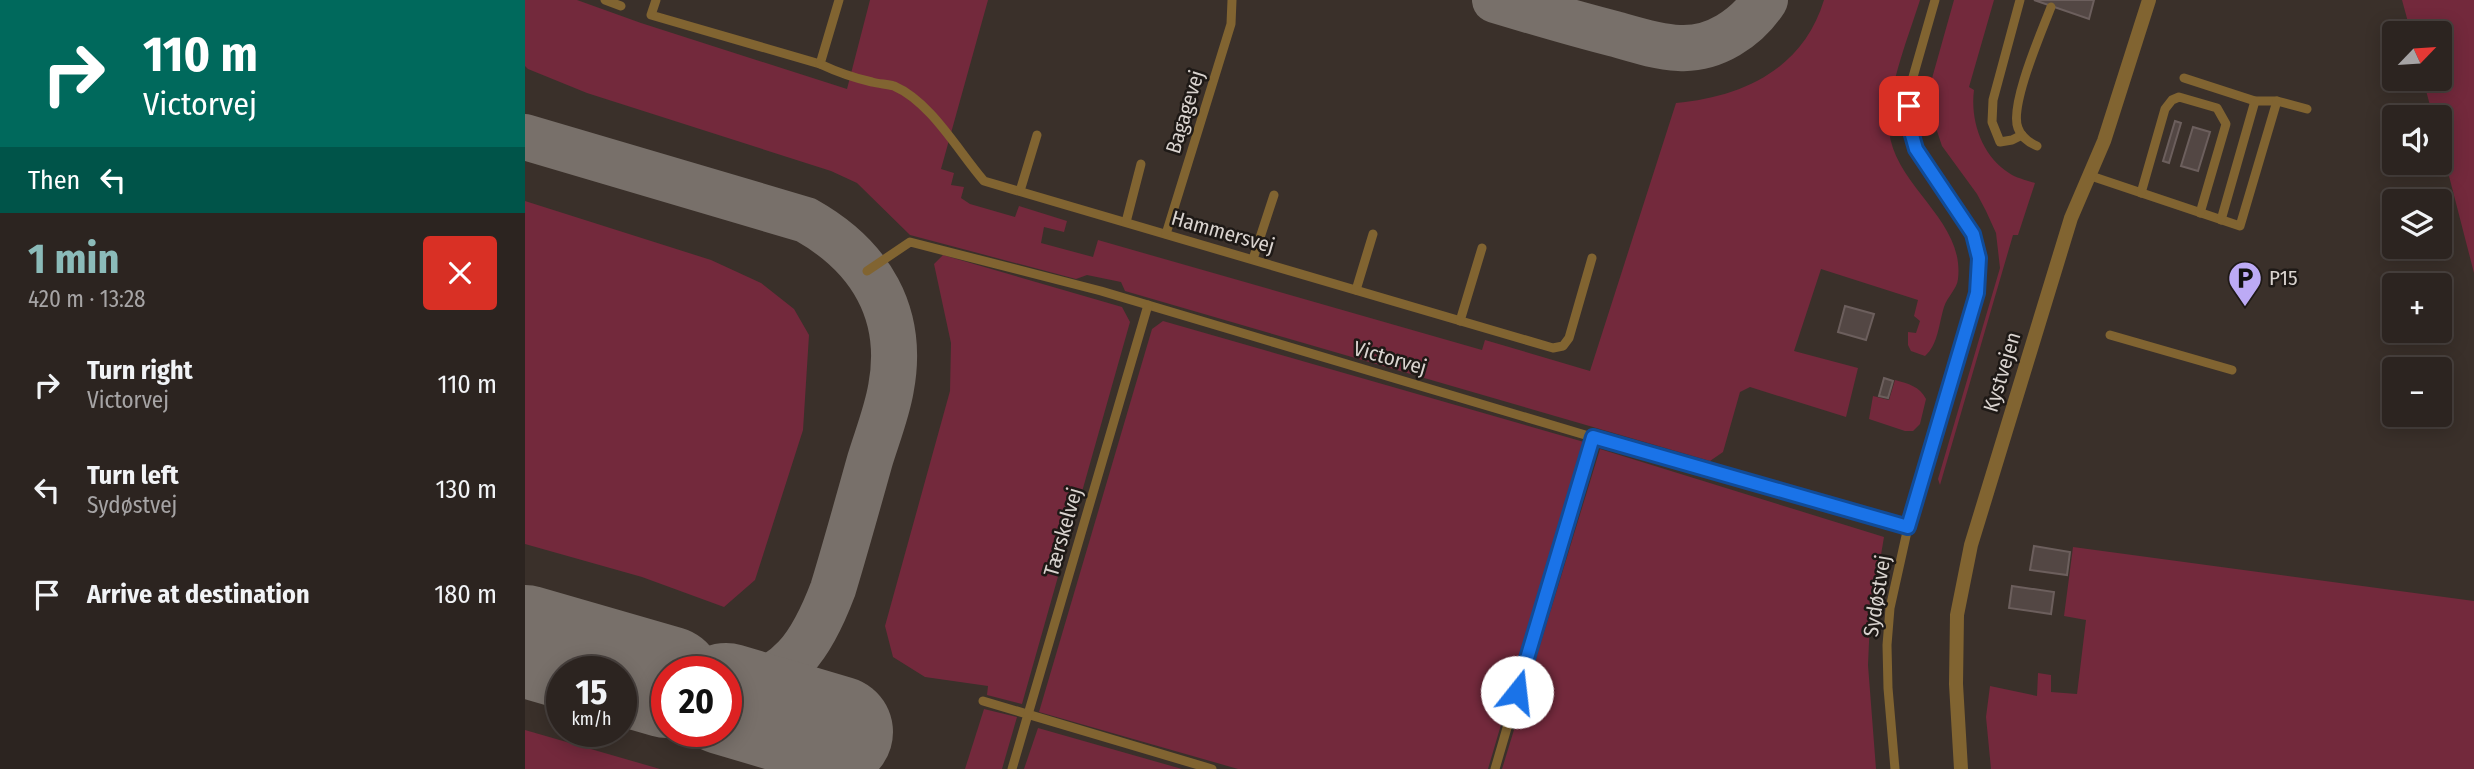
<!DOCTYPE html>
<html lang="en">
<head>
<meta charset="utf-8">
<style>
  :root { --surface:#2c2420; --page:#342c29; --text:#f1f3f6; --muted:#a6a4a5; --line:#48413e; --accent:#8bbbb9 }
  body { margin:0; font-family:"Fira Sans Condensed",sans-serif; background:var(--page); color:var(--text); height:100vh; display:flex; flex-direction:column; font-size:26px; white-space:nowrap }
  * { box-sizing:border-box; margin:0 }
  p { font-size:23px; color:var(--muted) }
  .icon { flex:none; width:38px; height:38px; fill:none; stroke:currentColor; stroke-width:2; stroke-linecap:round; stroke-linejoin:round }
  .map { position:relative; flex:1; overflow:hidden }
  .details { display:flex; flex-direction:column; background:var(--surface); width:525px }
  .details>* { flex:none }
  .hud { background:#00695c; color:#fff; overflow:hidden }
  .needle { width:46px; rotate:65deg }
  .controls { position:absolute; left:1857px; top:21px; display:grid; gap:14px }
  .controls a { display:grid; place-items:center; width:70px; height:70px; border-radius:7px; background:var(--surface); box-shadow:0 4px 18px #0003,0 0 0 2px var(--line); font-size:35px }
  .speed { position:absolute; left:21px; top:656px; display:flex; gap:14px; font-size:35px; font-weight:700; text-align:center }
  .speed>* { display:grid; place-content:center; width:91px; height:91px; border-radius:50%; background:var(--surface); box-shadow:0 4px 18px #0003,0 0 0 2px var(--line); line-height:1 }
  .speed small { font-size:18px; font-weight:400 }
  .speed .limit { border:10px solid #d22; background:#fff; color:#111 }
  .pin { position:absolute; display:grid; place-items:center; width:60px; height:60px; color:#fff; margin:-30px; border-radius:14px; box-shadow:0 4px 10px #0006 }
  .me { position:absolute; width:77px; margin:-38px; rotate:16deg; stroke-linejoin:round; filter:drop-shadow(0 0 5px #0008) }
  .turn { display:flex; align-items:center; gap:24px; height:147px; padding:0 28px; font-size:32px }
  .turn .icon { width:91px; height:91px; stroke-width:2.5 }
  .turn b { display:block; font-size:49px; line-height:60px }
  .then { display:flex; align-items:center; height:66px; padding:0 28px; background:#0003; gap:14px; font-size:26px }
  .round { display:grid; place-items:center; flex:none; width:74px; height:74px; border-radius:7px; background:var(--page) }
  .headline { display:flex; align-items:center; justify-content:space-between; height:119px; padding:0 28px }
  h1 { font-size:42px; font-weight:700; line-height:52px; color:var(--accent) }
  ul { padding:0; list-style:none }
  li { display:flex; align-items:center; gap:21px; height:105px; padding:0 28px }
  li div { flex:1 }
  li b { display:block; font-size:26px }
  li em { font-style:normal }
  main { display:flex; flex:1; min-height:0 }
  .map>svg:first-child { display:block }
  .green { fill:#73293c }
  .lines { fill:none; stroke-linecap:round; stroke-linejoin:round }
  .taxiway { stroke:#78706a; stroke-width:46 }
  .runway { stroke:#78706a; stroke-width:112 }
  .building { fill:#534744; stroke:#6c5f5d; stroke-width:2 }
  .service { stroke:#816431; stroke-width:9 }
  .tertiary { stroke:#816431; stroke-width:14 }
  .route-casing { stroke:#114b97; stroke-width:18 }
  .route { stroke:#1a73e8; stroke-width:12 }
  .labels { text-anchor:middle; stroke-width:5; stroke-linejoin:round; paint-order:stroke }
  .street-label { font-size:21px; fill:#d9d3cf; stroke:#1e1916 }
  .poi-label { font-size:21px; fill:#d9d3cf; stroke:#1e1916; text-anchor:start }
</style>
</head>
<body>
<main>
<section class="details">
<div class="hud">
<div class="turn"><svg class="icon" aria-label="right" viewBox="0 0 24 24"><path d="M7 20v-9h11M14 6l5 5-5 5"/></svg><div><b>110 m</b>Victorvej</div></div>
<div class="then">Then<svg class="icon" aria-label="left" viewBox="0 0 24 24"><path d="M17 20v-9H6M10 6l-5 5 5 5"/></svg></div>
</div>
<div class="headline"><div><h1>1 min</h1><p>420 m · 13:28</p></div><a class="round" style="background:#d93025;color:#fff"><svg class="icon" aria-label="close" viewBox="0 0 24 24"><path d="M6 6l12 12M18 6L6 18"/></svg></a></div>
<ul>
<li><svg class="icon" aria-label="right" viewBox="0 0 24 24"><path d="M7 20v-9h11M14 6l5 5-5 5"/></svg><div><b>Turn right</b><p>Victorvej</p></div><em>110 m</em></li>
<li><svg class="icon" aria-label="left" viewBox="0 0 24 24"><path d="M17 20v-9H6M10 6l-5 5 5 5"/></svg><div><b>Turn left</b><p>Sydøstvej</p></div><em>130 m</em></li>
<li><svg class="icon" aria-label="arrive" viewBox="0 0 24 24"><path d="M6 21V4h12l-3 4 3 4H6"/></svg><div><b>Arrive at destination</b></div><em>180 m</em></li>
</ul>
</section>
<div class="map">
<svg width="1949" height="769" viewBox="0 0 1949 769">
  <rect width="100%" height="100%" fill="#3a302a"/>
  <g class="green">
    <path d="M0,0H52L116,23L322,89L345,0H463L416,169L429,173L426,185L439,187L436,198L445,204L490,217L494,206L542,221L539,232L519,227L516,243L568,257L573,240L957,350L960,340L1065,371L1151,103C1218,97 1278,69 1299,0H1395C1384,35 1360,95 1364,131C1370,187 1440,220 1433,279C1432,289 1422,297 1419,307C1414,323 1413,345 1400,356L1386,351L1383,345V332L1391,333L1395,321L1389,316L1393,300L1296,269L1269,351L1333,368L1321,417L1225,387L1215,392L1198,452L1185,461L600,291L596,282L562,275L551,279L385,235L332,183L306,171L62,93L3,69L0,66Z"/>
    <path d="M1429,0H1469L1444,87L1449,90C1445,121 1457,156 1484,173C1491,178 1501,180 1510,183L1493,235H1488L1415,485L1413,479L1475,268L1471,233L1461,211L1452,194L1417,146L1405,110L1404,89Z"/>
    <path d="M1877,0H1949V273L1915,141L1914,117H1908L1898,79H1914V33H1886Z"/>
    <path d="M0,201L186,260L236,283L269,309L284,335L278,430L230,580L199,607L117,577L0,544Z"/>
    <path d="M418,255L597,307L605,322L497,704L462,695L463,686L400,677L368,657L360,626L425,391L426,343L409,264Z"/>
    <path d="M638,321L1059,442L963,769H713L514,712L627,329Z"/>
    <path d="M1370,380C1384,384 1394,386 1401,399L1395,424L1388,431H1380L1344,419L1348,396L1364,400Z"/>
    <path d="M1075,449L1359,537L1345,620L1343,665L1351,769H977Z"/>
    <path d="M1548,547L1949,601V769H1466L1461,717L1465,686L1512,696L1513,673L1526,675V692L1552,694L1561,620L1539,616Z"/>
    <path d="M459,709L492,717L477,769H440Z"/>
    <path d="M513,728L657,769H499Z"/>
    <path d="M0,730L135,769H0Z"/>
  </g>
  <g class="lines">
    <g class="taxiway">
      <path d="M970,0C1010,12 1050,24 1090,34C1111,40 1133,47 1154,48C1189,50 1222,28 1240,0"/>
      <path d="M0,137L281,220C345,256 380,313 366,388C362,412 352,437 345,460C333,503 321,546 308,589C288,642 264,684 201,690"/>
    </g>
    <g class="runway">
      <path d="M0,641L142,682"/>
      <path d="M201,699L312,732"/>
    </g>
  </g>
  <g class="building">
    <path d="M1509,0H1569L1564,19Z"/>
    <path d="M1650,121L1656,123L1644,163L1638,161Z"/>
    <path d="M1668,127L1685,132L1673,171L1656,166Z"/>
    <path d="M1320,306L1349,314L1341,340L1313,332Z"/>
    <path d="M1359,378L1368,381L1363,398L1354,396Z"/>
    <path d="M1509,546L1545,552L1542,575L1505,570Z"/>
    <path d="M1487,586L1529,592L1526,614L1484,608Z"/>
  </g>
  <g class="lines">
    <g class="service">
      <path d="M80,0L96,6"/>
      <path d="M131,0L126,15L295,64L314,0"/>
      <path d="M1495,0L1468,100L1467,122L1475,142L1487,140L1497,135"/>
      <path d="M295,64C312,72 329,78 347,82C354,84 362,84 369,86C406,102 433,151 459,181L1028,348L1038,346L1044,338L1067,258"/>
      <path d="M1659,78L1730,101H1752L1782,109"/>
      <path d="M1512,146C1503,142 1496,137 1493,128C1484,106 1517,31 1526,7"/>
      <path d="M1566,176L1715,226L1752,101"/>
      <path d="M495,191L512,135"/>
      <path d="M1616,193L1640,109L1647,100L1654,97L1692,108L1701,124L1675,213"/>
      <path d="M1696,220L1730,101"/>
      <path d="M601,222L616,164"/>
      <path d="M641,234L706,24L707,0"/>
      <path d="M728,259L749,195"/>
      <path d="M342,271L385,242L576,291L1067,437L1383,527"/>
      <path d="M831,290L848,234"/>
      <path d="M935,321L957,248"/>
      <path d="M1585,335L1707,370"/>
      <path d="M458,701L687,769"/>
      <path d="M487,769L623,305"/>
      <path d="M970,769L1067,437"/>
      <path d="M1370,769L1363,688L1362,645L1365,608L1383,527L1452,293L1454,258L1448,234L1391,149L1383,121L1384,91L1410,0"/>
    </g>
    <path class="tertiary" d="M1436,769L1431,684L1432,615L1446,545L1546,218L1579,141L1624,0"/>
  </g>
  <g class="lines">
    <g class="route-casing">
      <path id="route" d="M992,692L1068,437L1383,527L1452,293L1454,258L1448,234L1391,149L1383,121L1384,106"/>
    </g>
    <use href="#route" class="route"/>
  </g>
  <defs>
    <g id="parking-pin" transform="scale(1.75)"><path d="M0 17L-7.5 6A9.5 9.5 0 1 1 7.5 6Z" fill="#bcaaf5" stroke="#1e1916"/><path d="M-3.5-5.5H1a3.5 3.5 0 0 1 0 7H-1V5.5H-3.5ZM-1-3.4V-.6H.8a1.4 1.4 0 0 0 0-2.8Z" fill="#111"/></g>
  </defs>
  <g fill-rule="evenodd">
    <use href="#parking-pin" x="1720" y="278"/>
  </g>
  <g class="labels">
    <g class="street-label">
      <text transform="translate(660 112) rotate(-73)" y="7">Bagagevej</text>
      <text transform="translate(698 232) rotate(16)" y="7">Hammersvej</text>
      <text transform="translate(865 358) rotate(16)" y="7">Victorvej</text>
      <text transform="translate(1477 372) rotate(-73)" y="7">Kystvejen</text>
      <text transform="translate(538 532) rotate(-74)" y="7">Tærskelvej</text>
      <text transform="translate(1352 596) rotate(-81)" y="7">Sydøstvej</text>
    </g>
    <g class="poi-label">
      <text x="1744" y="285">P15</text>
    </g>
  </g>
</svg>
<div class="controls">
<a><svg class="needle" viewBox="-14 -14 28 28"><path d="M0-13l5 13h-10z" fill="#e53935"/><path d="M0 13l5-13h-10z" fill="#a6a4a5"/></svg></a>
<a><svg class="icon" aria-label="sound" viewBox="0 0 24 24"><path d="M4 9h4l5-4v14l-5-4H4zM17 9q2 3 0 6"/></svg></a>
<a><svg class="icon" aria-label="layers" viewBox="0 0 24 24"><path d="M12 4l9 5-9 5-9-5zM3 14l9 5 9-5"/></svg></a>
<a>+</a>
<a>−</a>
</div>
<div class="speed"><div>15<small>km/h</small></div><div class="limit">20</div></div>
<div class="pin" style="left:1384px;top:106px;background:#d93025"><svg class="icon" aria-label="arrive" viewBox="0 0 24 24"><path d="M6 21V4h12l-3 4 3 4H6"/></svg></div>
<svg class="me" style="left:992px;top:692px" viewBox="-20 -20 40 40"><circle r="19" fill="#fff"/><path d="M0-13L10 11 0 6-10 11z" fill="#1a73e8"/></svg>
</div>
</main>
</body>
</html>
